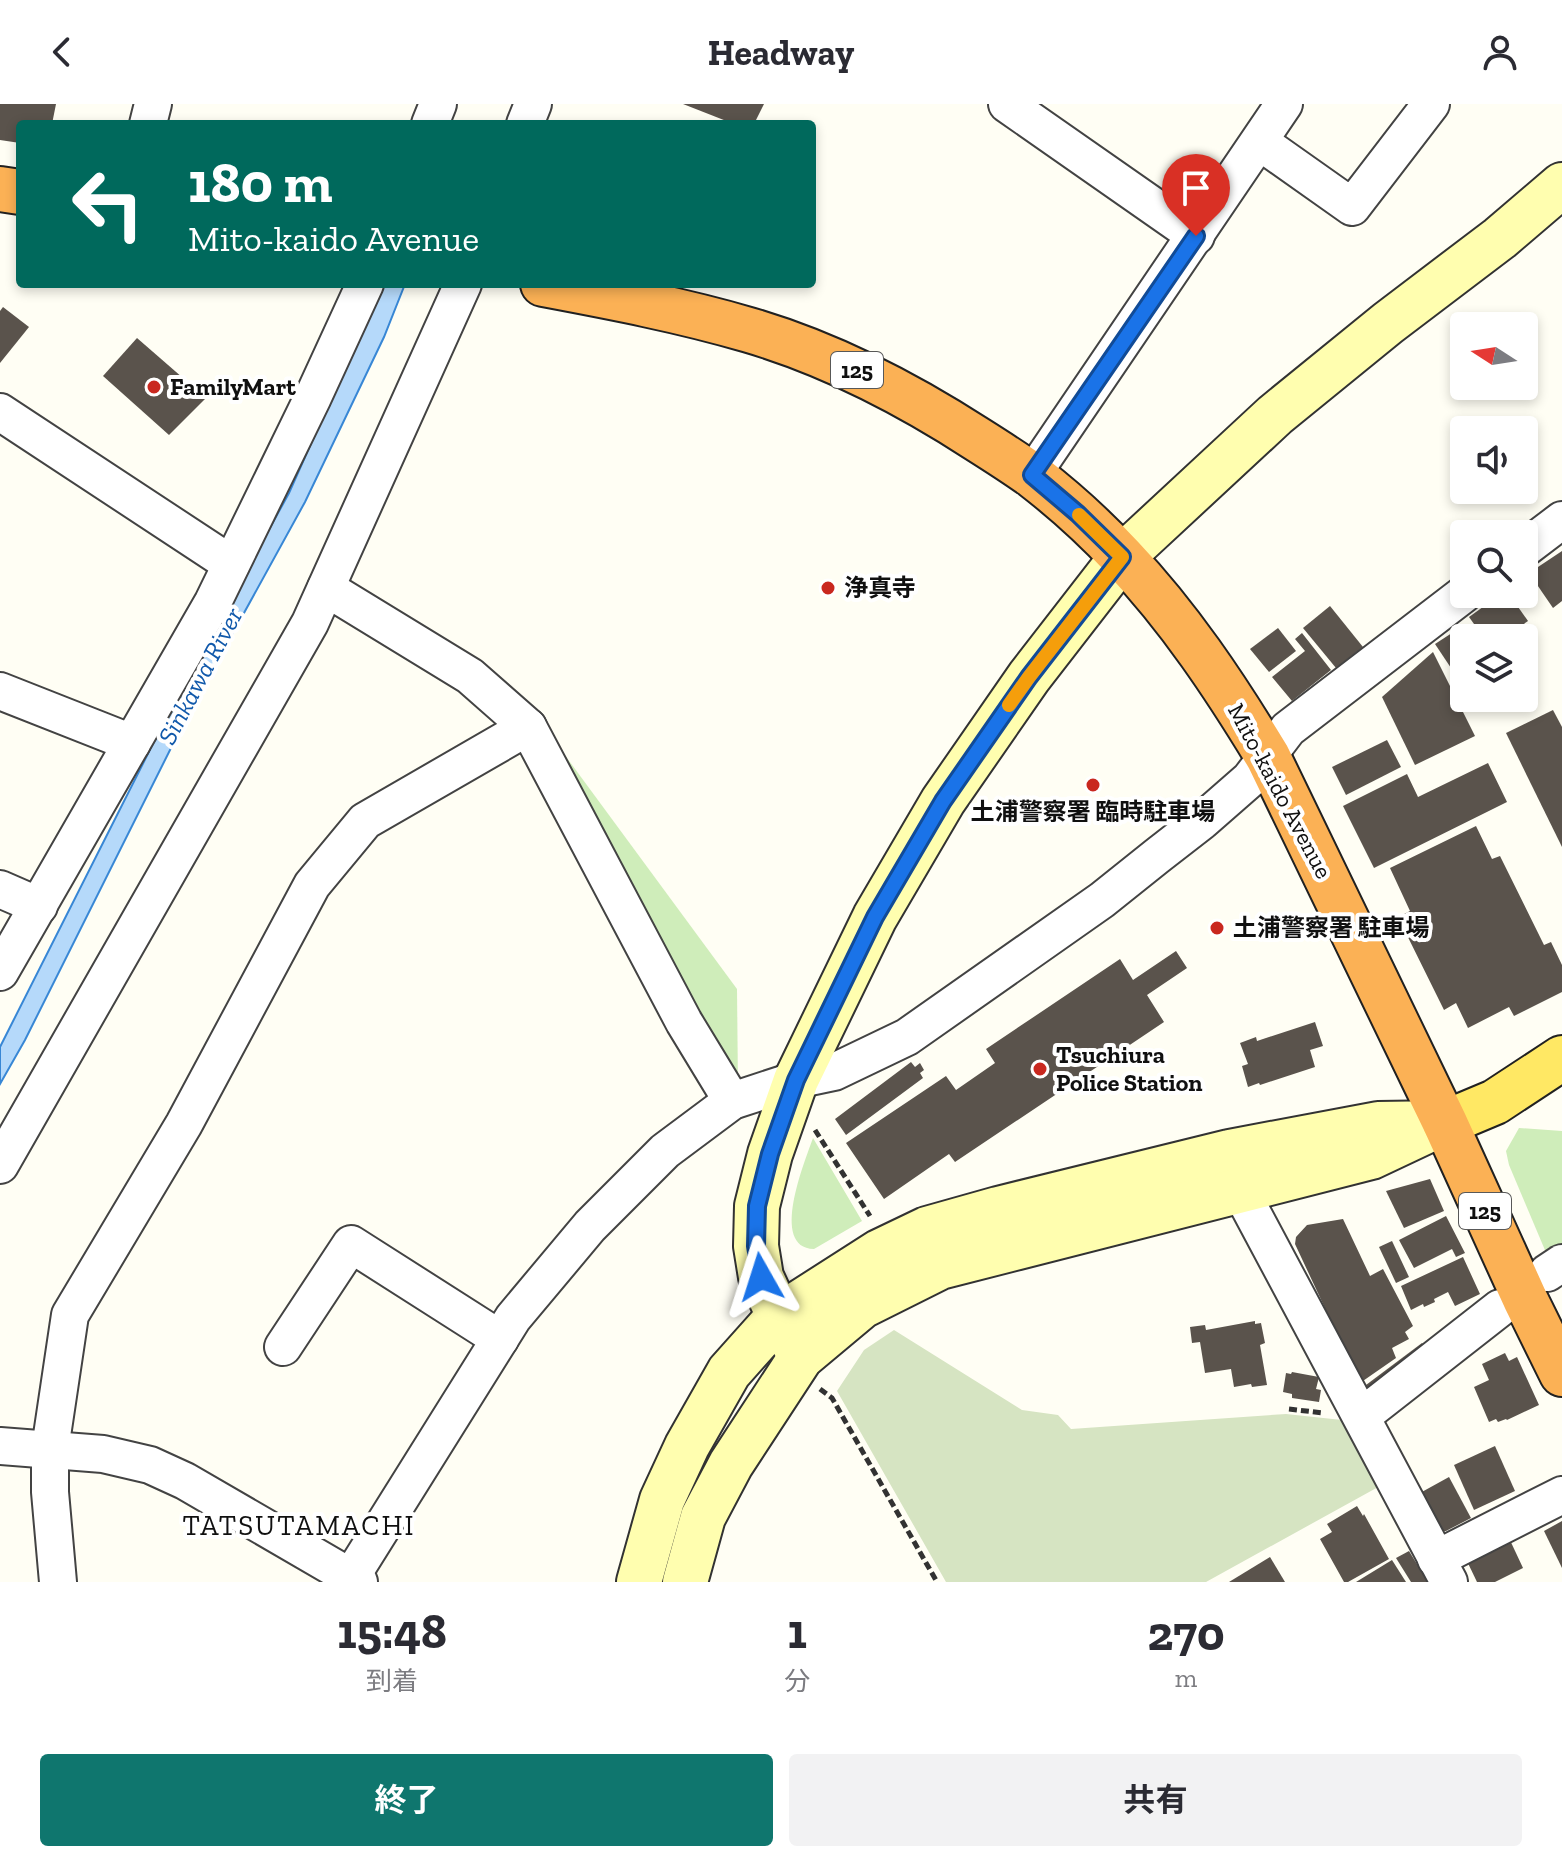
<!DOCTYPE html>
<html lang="ja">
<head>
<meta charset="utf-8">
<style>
  :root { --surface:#fff; --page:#f2f2f3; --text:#2b2b33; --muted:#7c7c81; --accent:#0f766e }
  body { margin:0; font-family:"Zilla Slab","Noto Sans JP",serif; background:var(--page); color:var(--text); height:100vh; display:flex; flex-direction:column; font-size:30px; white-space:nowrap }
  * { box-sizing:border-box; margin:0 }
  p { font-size:26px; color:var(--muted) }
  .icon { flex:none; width:44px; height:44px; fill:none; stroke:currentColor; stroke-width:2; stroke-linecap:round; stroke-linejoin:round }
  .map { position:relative; height:1478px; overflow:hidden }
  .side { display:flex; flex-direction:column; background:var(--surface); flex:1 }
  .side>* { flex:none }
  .hud { position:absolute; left:16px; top:16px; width:800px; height:168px; border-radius:8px; box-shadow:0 4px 12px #0003; background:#00695c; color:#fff; overflow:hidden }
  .needle { width:52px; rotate:282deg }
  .buttons { position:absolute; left:1450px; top:208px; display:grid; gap:16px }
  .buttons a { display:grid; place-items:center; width:88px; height:88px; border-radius:8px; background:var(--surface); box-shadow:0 4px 12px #0003; font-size:40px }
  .pin { position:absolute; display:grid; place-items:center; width:68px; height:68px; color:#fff; margin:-82px -34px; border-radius:50% 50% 50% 0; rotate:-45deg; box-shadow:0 0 8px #0007 }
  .pin .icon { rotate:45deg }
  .me { position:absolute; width:88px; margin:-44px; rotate:354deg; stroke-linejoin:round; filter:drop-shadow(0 0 6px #0008) }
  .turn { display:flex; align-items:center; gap:28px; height:168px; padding:0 40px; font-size:36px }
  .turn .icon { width:104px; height:104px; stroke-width:2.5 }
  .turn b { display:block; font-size:56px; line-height:68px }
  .eta { display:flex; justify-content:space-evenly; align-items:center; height:136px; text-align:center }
  .eta b { font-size:48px; font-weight:700; line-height:56px }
  .button { display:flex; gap:16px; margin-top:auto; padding:16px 40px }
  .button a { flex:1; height:92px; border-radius:8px; background:var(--accent); color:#fff; font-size:32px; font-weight:700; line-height:92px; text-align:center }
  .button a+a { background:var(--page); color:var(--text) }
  header { display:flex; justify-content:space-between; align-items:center; height:104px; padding:0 40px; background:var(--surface); font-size:36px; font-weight:700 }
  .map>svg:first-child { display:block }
  .green { fill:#cfedba }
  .cemetery { fill:#d6e4c2 }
  .water { fill:#b5d9fa; stroke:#3887d5; stroke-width:2 }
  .building { fill:#5a534c }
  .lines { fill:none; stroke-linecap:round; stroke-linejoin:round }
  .street-casing { stroke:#434343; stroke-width:40 }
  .secondary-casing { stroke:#323232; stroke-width:48 }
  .primary-casing { stroke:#212121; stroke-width:48 }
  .highway-casing { stroke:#212121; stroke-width:48 }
  .path { stroke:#323232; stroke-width:5; stroke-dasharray:8 4; stroke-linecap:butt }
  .street { stroke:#fff; stroke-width:36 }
  .secondary { stroke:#fffeaf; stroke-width:44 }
  .primary { stroke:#ffe864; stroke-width:44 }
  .highway { stroke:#fbb155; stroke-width:44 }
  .route-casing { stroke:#114b97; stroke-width:20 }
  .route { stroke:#1a73e8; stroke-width:14 }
  .slow { stroke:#f59e0b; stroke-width:14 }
  .poi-dot { fill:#c9281f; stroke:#fff; stroke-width:3 }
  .labels { text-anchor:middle; stroke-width:8; stroke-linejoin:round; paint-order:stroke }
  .shield { fill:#fff; stroke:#585858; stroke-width:2 }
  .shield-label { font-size:22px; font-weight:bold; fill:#101010 }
  .poi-label { font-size:24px; font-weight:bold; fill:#101010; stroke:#fff; text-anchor:start }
  .street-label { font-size:24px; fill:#101010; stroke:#fff }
  .water-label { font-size:26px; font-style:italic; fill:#1159ab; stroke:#fff }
  .quarter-label { font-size:28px; letter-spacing:2px; fill:#101010; stroke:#fff }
</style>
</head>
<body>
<header><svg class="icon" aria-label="back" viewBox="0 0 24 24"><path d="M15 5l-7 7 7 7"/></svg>Headway<svg class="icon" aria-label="person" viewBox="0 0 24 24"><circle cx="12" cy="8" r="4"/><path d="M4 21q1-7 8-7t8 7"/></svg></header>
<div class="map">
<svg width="1562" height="1478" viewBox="0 0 1562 1478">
  <rect width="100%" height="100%" fill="#fffef4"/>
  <g class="green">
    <path d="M539,616L737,885L738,983Z"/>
    <path d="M1519,1024L1562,1027V1144L1550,1158L1509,1061L1506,1047Z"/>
    <path d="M813,1034L862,1117L814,1145C769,1144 805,1057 813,1034Z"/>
  </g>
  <path class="cemetery" d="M894,1226L1022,1306L1058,1311L1071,1325L1286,1310L1342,1316L1380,1382L1206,1478H946L837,1287L864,1246Z"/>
  <path class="water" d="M380,180H405L384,233L305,398L184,618L25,936L0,980V943L168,610L289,389L362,225Z"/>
  <g class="building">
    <path d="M0,0H56L52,20H20V39L0,36Z"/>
    <path d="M683,0H764L754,20H734Z"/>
    <path d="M3,203L29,223L0,259V207Z"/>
    <path d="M137,234L206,294L169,331L103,272Z"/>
    <path d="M1562,447V497L1553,504L1529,469Z"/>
    <path d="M1501,490H1509L1528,517L1504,534H1484L1469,513Z"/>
    <path d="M1330,502L1363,543L1336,564L1303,524Z"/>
    <path d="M1278,524L1296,547L1269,568L1250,545Z"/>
    <path d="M1455,527L1464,540V559L1453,567L1435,540Z"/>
    <path d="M1302,529L1331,566L1292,597L1272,573L1305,547L1295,535Z"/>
    <path d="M1433,548L1475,632L1415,661L1382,593Z"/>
    <path d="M1553,606L1562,623V743L1506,629Z"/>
    <path d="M1387,636L1401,663L1346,691L1332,663Z"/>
    <path d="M1488,659L1507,698L1374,764L1343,702L1407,670L1418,693Z"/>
    <path d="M1476,722L1492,755L1500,752L1544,841L1551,838L1562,861V888L1514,912L1509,903L1468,924L1456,899L1444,906L1398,813L1410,807L1390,764Z"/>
    <path d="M1176,847L1187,864L1147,891L1164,918L955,1058L949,1050L884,1095L846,1039L946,972L956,986L995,959L986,945L1120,855L1133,876Z"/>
    <path d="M1315,918L1323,942L1310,946L1315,963L1260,981L1259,979L1248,983L1242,962L1248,960L1240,939L1256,933L1257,937Z"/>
    <path d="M911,958L915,963L920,959L924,966L920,969L923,974L846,1031L835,1015Z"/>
    <path d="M1430,1075L1444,1107L1404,1124L1386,1087Z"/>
    <path d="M1446,1112L1465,1149L1456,1153L1452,1145L1414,1164L1399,1136Z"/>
    <path d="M1343,1115L1370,1172L1383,1165L1413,1222L1405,1228L1409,1235L1392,1244L1396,1254L1360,1279L1295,1140L1296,1133L1307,1121Z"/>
    <path d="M1392,1137L1409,1173L1396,1179L1379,1143Z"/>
    <path d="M1463,1153L1480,1190L1455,1202L1448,1188L1434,1195L1435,1198L1424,1203L1423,1200L1411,1206L1401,1182Z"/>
    <path d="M1255,1217V1220L1261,1219L1265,1239L1260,1241L1267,1281L1252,1283L1251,1280L1234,1283L1231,1265L1205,1269L1200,1238L1192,1239L1190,1223L1205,1221L1206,1226Z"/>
    <path d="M1422,1239L1427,1245L1366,1289L1362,1284Z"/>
    <path d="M1505,1249L1509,1257L1517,1253L1539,1301L1507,1316L1506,1315L1498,1318L1496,1315L1489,1318L1474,1283L1489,1276L1482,1260Z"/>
    <path d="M1292,1268L1319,1273L1316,1285L1321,1286L1319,1298L1292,1294V1290L1283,1288L1286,1269L1291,1270Z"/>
    <path d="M1495,1342L1515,1387L1474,1406L1454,1361Z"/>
    <path d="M1449,1373L1471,1414L1446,1427H1441L1420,1389Z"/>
    <path d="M1357,1402L1363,1412L1364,1410L1389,1455L1348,1478H1344L1320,1435L1332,1428L1327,1420Z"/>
    <path d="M1562,1417V1464L1544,1427Z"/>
    <path d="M1508,1432L1523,1464L1495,1478H1477L1465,1453Z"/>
    <path d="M1409,1447L1428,1478H1411L1396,1454Z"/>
    <path d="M1270,1453L1285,1478H1229Z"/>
    <path d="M1392,1456L1406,1478H1356Z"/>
  </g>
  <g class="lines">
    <g class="street-casing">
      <g id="street">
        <path d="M1007,0L1196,132"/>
        <path d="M148,20L153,0"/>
        <path d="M430,20L438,0"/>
        <path d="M525,20L533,0"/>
        <path d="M1260,38L1352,103L1431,0"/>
        <path d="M0,308L231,460"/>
        <path d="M1032,371L1284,0"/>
        <path d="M1524,445L1562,416"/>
        <path d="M326,484L470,572L528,623L684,918L732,997"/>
        <path d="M0,587L132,639"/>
        <path d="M0,785L39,802"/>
        <path d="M0,868L213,498L313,293L365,180"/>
        <path d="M0,1061L310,519L463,180"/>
        <path d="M1240,1086L1449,1478"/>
        <path d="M1547,1169L1562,1159"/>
        <path d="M283,1243L351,1140L500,1235"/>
        <path d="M1362,1312L1500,1204"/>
        <path d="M0,1342L103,1350L150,1361L185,1377L359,1478"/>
        <path d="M1436,1455L1562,1391"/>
        <path d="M351,1473L513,1214L590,1122L665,1047L732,997L796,976L834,968L907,933L1102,796L1157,752L1202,717L1250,675L1288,625L1464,490"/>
        <path d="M58,1478L50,1388V1345L70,1211L184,1020L312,781L365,717L528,623"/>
      </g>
    </g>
    <g class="secondary-casing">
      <g id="secondary">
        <path d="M801,1253L779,1212L761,1173L756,1142L757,1102L770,1050L796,976L875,813L943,697L1029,573L1122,453L1275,311L1388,219L1500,134L1562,81"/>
        <path d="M639,1478L662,1396L687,1342L729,1268L779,1212L879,1148L927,1125L998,1105L1229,1048L1378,1020L1445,1019"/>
        <path d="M685,1478L703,1413L731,1360L801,1253L862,1202L940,1163L1371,1053L1424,1028"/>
      </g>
    </g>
    <g class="primary-casing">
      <path id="primary" d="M1445,1019L1495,998L1562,954"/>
    </g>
    <g class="highway-casing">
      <g id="highway">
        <path d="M0,85L20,88"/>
        <path d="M543,180C612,193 681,206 749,226C831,250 906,289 977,335C996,347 1015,359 1033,372C1064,396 1095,424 1122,453C1179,513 1225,582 1268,653L1445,1019L1525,1195L1562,1270"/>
      </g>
    </g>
    <g class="path">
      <path d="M815,1026L870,1112"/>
      <path d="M820,1285L832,1294L937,1478"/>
      <path d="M1289,1305L1323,1309"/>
    </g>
    <use href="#street" class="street"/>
    <use href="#secondary" class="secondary"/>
    <use href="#primary" class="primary"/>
    <use href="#highway" class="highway"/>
  </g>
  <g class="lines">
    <g class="route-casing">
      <path id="route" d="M761,1173L756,1142L757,1102L770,1050L796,976L875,813L943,697L1029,573L1122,453L1078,410L1032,371L1196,132"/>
    </g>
    <use href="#route" class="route"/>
    <path class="slow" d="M1009,601L1029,573L1122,453L1079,411"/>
  </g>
  <g class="poi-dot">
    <circle cx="154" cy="283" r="8"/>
    <circle cx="828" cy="484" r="8"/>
    <circle cx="1093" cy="681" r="8"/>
    <circle cx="1217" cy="824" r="8"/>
    <circle cx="1040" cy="965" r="8"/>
  </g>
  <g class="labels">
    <g class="shield">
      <rect x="831" y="248" width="52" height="36" rx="6"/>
      <rect x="1459" y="1089" width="52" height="36" rx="6"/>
    </g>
    <g class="shield-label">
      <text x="857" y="274">125</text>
      <text x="1485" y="1115">125</text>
    </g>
    <g class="poi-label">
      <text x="170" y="291">FamilyMart</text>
      <text x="844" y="492">浄真寺</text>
      <text x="1093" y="716" text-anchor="middle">土浦警察署 臨時駐車場</text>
      <text x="1233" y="832">土浦警察署 駐車場</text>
      <text x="1056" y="959">Tsuchiura<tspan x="1056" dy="28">Police Station</tspan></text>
    </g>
    <g class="street-label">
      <text transform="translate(1280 687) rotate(62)" y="8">Mito-kaido Avenue</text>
    </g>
    <g class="water-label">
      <text transform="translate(200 572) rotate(-62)" y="9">Sinkawa River</text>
    </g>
    <g class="quarter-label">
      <text x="299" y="1431">TATSUTAMACHI</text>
    </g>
  </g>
</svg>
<div class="buttons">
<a><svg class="needle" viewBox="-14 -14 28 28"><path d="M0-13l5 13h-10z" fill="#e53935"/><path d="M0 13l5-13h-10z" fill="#7c7c81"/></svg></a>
<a><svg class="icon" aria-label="sound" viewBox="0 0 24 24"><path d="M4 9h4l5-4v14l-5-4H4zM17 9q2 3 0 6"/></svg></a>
<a><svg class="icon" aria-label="search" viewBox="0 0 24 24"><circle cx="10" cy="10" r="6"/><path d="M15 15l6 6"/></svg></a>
<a><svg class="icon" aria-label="layers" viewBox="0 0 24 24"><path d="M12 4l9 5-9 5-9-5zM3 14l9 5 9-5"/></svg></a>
</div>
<div class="pin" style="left:1196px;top:132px;background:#d93025"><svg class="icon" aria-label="arrive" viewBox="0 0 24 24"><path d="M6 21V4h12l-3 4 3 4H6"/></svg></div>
<svg class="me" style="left:761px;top:1173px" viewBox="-20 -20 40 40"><path d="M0-17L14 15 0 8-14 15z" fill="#1a73e8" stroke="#fff" stroke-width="4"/></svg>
<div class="hud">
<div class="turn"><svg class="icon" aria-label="left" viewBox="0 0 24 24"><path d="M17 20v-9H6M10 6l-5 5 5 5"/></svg><div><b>180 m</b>Mito-kaido Avenue</div></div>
</div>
</div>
<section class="side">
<div class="eta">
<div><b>15:48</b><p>到着</p></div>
<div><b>1</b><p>分</p></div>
<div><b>270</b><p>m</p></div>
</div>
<div class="button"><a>終了</a><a>共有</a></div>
</section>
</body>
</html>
